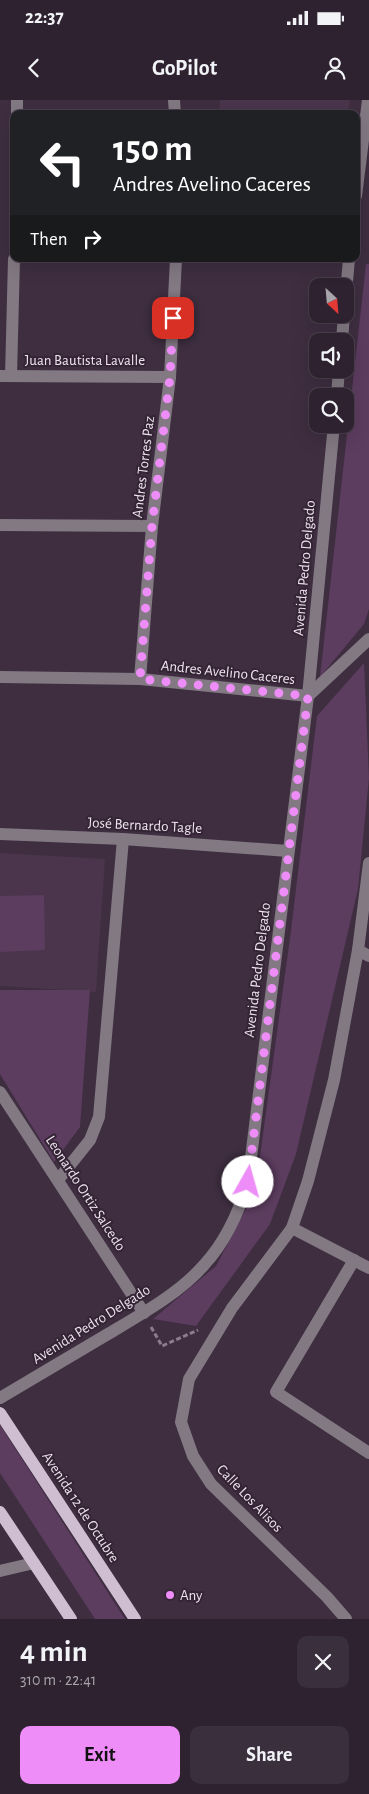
<!DOCTYPE html>
<html lang="en">
<head>
<meta charset="utf-8">
<style>
  :root { --surface:#2e2230; --page:#3a2f3c; --text:#f1f3f6; --muted:#a7a4ab; --line:#493f4c; --accent:#ee8cf8 }
  body { margin:0; font-family:"Alegreya Sans",sans-serif; background:var(--page); color:var(--text); height:100vh; display:flex; flex-direction:column; font-size:19px; white-space:nowrap }
  * { box-sizing:border-box; margin:0 }
  p { font-size:16px; color:var(--muted) }
  .icon { flex:none; width:28px; height:28px; fill:none; stroke:currentColor; stroke-width:2; stroke-linecap:round; stroke-linejoin:round }
  .map { position:relative; height:1519px; overflow:hidden }
  .side { display:flex; flex-direction:column; background:var(--surface); flex:1 }
  .side>* { flex:none }
  .guide { position:absolute; left:10px; top:10px; width:350px; height:152px; border-radius:10px; box-shadow:0 5px 20px #0002,0 0 0 1px var(--line); background:#202124; color:#fff; overflow:hidden }
  .needle { width:32px; rotate:154deg }
  .fabs { position:absolute; left:309px; top:178px; display:grid; gap:10px }
  .fabs a { display:grid; place-items:center; width:45px; height:45px; border-radius:10px; background:var(--surface); box-shadow:0 5px 20px #0002,0 0 0 1px var(--line); font-size:25px }
  .pin { position:absolute; display:grid; place-items:center; width:42px; height:42px; color:#fff; margin:-21px; border-radius:10px; box-shadow:0 2px 8px #0006 }
  .me { position:absolute; width:55px; margin:-28px; rotate:7deg; stroke-linejoin:round; filter:drop-shadow(0 0 4px #0008) }
  .turn { display:flex; align-items:center; gap:18px; height:105px; padding:0 20px; font-size:22px }
  .turn .icon { width:65px; height:65px; stroke-width:2.5 }
  .turn b { display:block; font-size:35px; line-height:42px }
  .then { display:flex; align-items:center; height:48px; padding:0 20px; background:#0003; gap:10px; font-size:19px }
  .round { display:grid; place-items:center; flex:none; width:52px; height:52px; border-radius:10px; background:var(--page) }
  .head { display:flex; align-items:center; justify-content:space-between; height:85px; padding:0 20px }
  h1 { font-size:30px; font-weight:700; line-height:38px }
  .action { display:flex; gap:10px; margin-top:auto; padding:10px 20px }
  .action a { flex:1; height:58px; border-radius:10px; background:var(--accent); color:#111; font-size:20px; font-weight:700; line-height:58px; text-align:center }
  .action a+a { background:var(--page); color:var(--text) }
  .status { display:flex; justify-content:space-between; align-items:center; height:35px; padding:0 25px; background:var(--surface); direction:ltr }
  .status svg { height:14px; fill:currentColor }
  header { display:flex; justify-content:space-between; align-items:center; height:65px; padding:0 20px; background:var(--surface); font-size:22px; font-weight:700 }
  .map>svg:first-child { display:block }
  .built { fill:#4a354c }
  .green { fill:#5c3c5f }
  .lines { fill:none; stroke-linecap:round; stroke-linejoin:round }
  .path { stroke:#8b7d8c; stroke-width:3; stroke-dasharray:5 2.5; stroke-linecap:butt }
  .minor { stroke:#827983; stroke-width:12 }
  .major { stroke:#cfbdd1; stroke-width:12 }
  .route { stroke:#ee8cf8; stroke-width:9; stroke-dasharray:0 16.2 }
  .poi-dot { fill:#ee8cf8; stroke:#342435; stroke-width:2 }
  .labels { text-anchor:middle; stroke-width:4; stroke-linejoin:round; paint-order:stroke }
  .street-label { font-size:15px; fill:#eee3ee; stroke:#342435 }
  .poi-label { font-size:15px; fill:#eee3ee; stroke:#342435; text-anchor:start }
</style>
</head>
<body>
<div class="status"><b>22:37</b><svg viewBox="0 0 49 12"><path d="M0 12V9h3v3zM5 12V6h3v6zM10 12V3h3v9zM15 12V0h3v12zM26 1h20v11H26zM47 4h2v5h-2z"/></svg></div>
<header><svg class="icon" aria-label="back" viewBox="0 0 24 24"><path d="M15 5l-7 7 7 7"/></svg>GoPilot<svg class="icon" aria-label="person" viewBox="0 0 24 24"><circle cx="12" cy="8" r="4"/><path d="M4 21q1-7 8-7t8 7"/></svg></header>
<div class="map">
<svg width="369" height="1519" viewBox="0 0 369 1519">
  <rect width="100%" height="100%" fill="#3e2e40"/>
  <g class="built">
    <path d="M220,0H350L348,14H219Z"/>
    <path d="M0,753L105,759L96,892L0,886Z"/>
  </g>
  <g class="green">
    <path d="M366,164H369V509L364,524L320,577Z"/>
    <path d="M364,563L369,678L358,789L296,1054L270,1124L196,1226L153,1219L216,1166L255,1092L290,838L317,616Z"/>
    <path d="M44,795L45,850L0,852V796Z"/>
    <path d="M0,890H90L80,1027L54,1062L0,974Z"/>
    <path d="M0,1325L125,1519H95L0,1373Z"/>
  </g>
  <g class="lines">
    <path class="path" d="M151,1227L162,1246L198,1230"/>
    <g class="minor">
      <path d="M174,0L175,14"/>
      <path d="M17,14V0"/>
      <path d="M356,96L368,0"/>
      <path d="M345,204L349,159"/>
      <path d="M342,241L344,214"/>
      <path d="M0,276L170,277"/>
      <path d="M11,276L14,159"/>
      <path d="M337,296L339,269"/>
      <path d="M0,425L152,426"/>
      <path d="M0,577L140,579L308,596L369,539"/>
      <path d="M140,579L152,426L170,277L176,159"/>
      <path d="M0,734L123,739L288,751"/>
      <path d="M358,850L369,856"/>
      <path d="M0,992L144,1213"/>
      <path d="M58,1080L90,1040L99,1017L123,739"/>
      <path d="M292,1128L369,1168"/>
      <path d="M354,1160L276,1292L369,1353"/>
      <path d="M0,1298C36,1277 72,1255 108,1234C140,1215 180,1193 204,1165C226,1141 239,1112 248,1082L308,596L334,324"/>
      <path d="M0,1471L34,1463"/>
      <path d="M346,1519L327,1497L211,1384L193,1356L181,1322L189,1279L232,1208L292,1128L308,1081L334,980L358,850L369,763"/>
    </g>
    <g class="major">
      <path d="M0,1313L135,1519"/>
      <path d="M0,1412L71,1519"/>
    </g>
  </g>
  <g class="lines">
    <path class="route" d="M173,218L170,277L152,426L140,579L308,596L248,1082"/>
  </g>
  <circle class="poi-dot" cx="170" cy="1495" r="5"/>
  <g class="labels">
    <g class="street-label">
      <text x="85" y="265">Juan Bautista Lavalle</text>
      <text transform="translate(143 367) rotate(-83)" y="5">Andres Torres Paz</text>
      <text transform="translate(304 468) rotate(-85)" y="5">Avenida Pedro Delgado</text>
      <text transform="translate(228 572) rotate(6)" y="5">Andres Avelino Caceres</text>
      <text transform="translate(145 725) rotate(3)" y="5">José Bernardo Tagle</text>
      <text transform="translate(257 870) rotate(-83)" y="5">Avenida Pedro Delgado</text>
      <text transform="translate(86 1093) rotate(57)" y="5">Leonardo Ortiz Salcedo</text>
      <text transform="translate(91 1224) rotate(-32)" y="5">Avenida Pedro Delgado</text>
      <text transform="translate(250 1398) rotate(46)" y="5">Calle Los Alisos</text>
      <text transform="translate(81 1407) rotate(57)" y="5">Avenida 12 de Octubre</text>
    </g>
    <g class="poi-label">
      <text x="180" y="1500">Any</text>
    </g>
  </g>
</svg>
<div class="fabs">
<a><svg class="needle" viewBox="-14 -14 28 28"><path d="M0-13l5 13h-10z" fill="#e53935"/><path d="M0 13l5-13h-10z" fill="#a7a4ab"/></svg></a>
<a><svg class="icon" aria-label="sound" viewBox="0 0 24 24"><path d="M4 9h4l5-4v14l-5-4H4zM17 9q2 3 0 6"/></svg></a>
<a><svg class="icon" aria-label="search" viewBox="0 0 24 24"><circle cx="10" cy="10" r="6"/><path d="M15 15l6 6"/></svg></a>
</div>
<div class="pin" style="left:173px;top:218px;background:#d93025"><svg class="icon" aria-label="arrive" viewBox="0 0 24 24"><path d="M6 21V4h12l-3 4 3 4H6"/></svg></div>
<svg class="me" style="left:248px;top:1082px" viewBox="-20 -20 40 40"><circle r="19" fill="#fff"/><path d="M0-13L10 11 0 6-10 11z" fill="#ee8cf8"/></svg>
<div class="guide">
<div class="turn"><svg class="icon" aria-label="left" viewBox="0 0 24 24"><path d="M17 20v-9H6M10 6l-5 5 5 5"/></svg><div><b>150 m</b>Andres Avelino Caceres</div></div>
<div class="then">Then<svg class="icon" aria-label="right" viewBox="0 0 24 24"><path d="M7 20v-9h11M14 6l5 5-5 5"/></svg></div>
</div>
</div>
<section class="side">
<div class="head"><div><h1>4 min</h1><p>310 m · 22:41</p></div><a class="round"><svg class="icon" aria-label="close" viewBox="0 0 24 24"><path d="M6 6l12 12M18 6L6 18"/></svg></a></div>
<div class="action"><a>Exit</a><a>Share</a></div>
</section>
</body>
</html>
